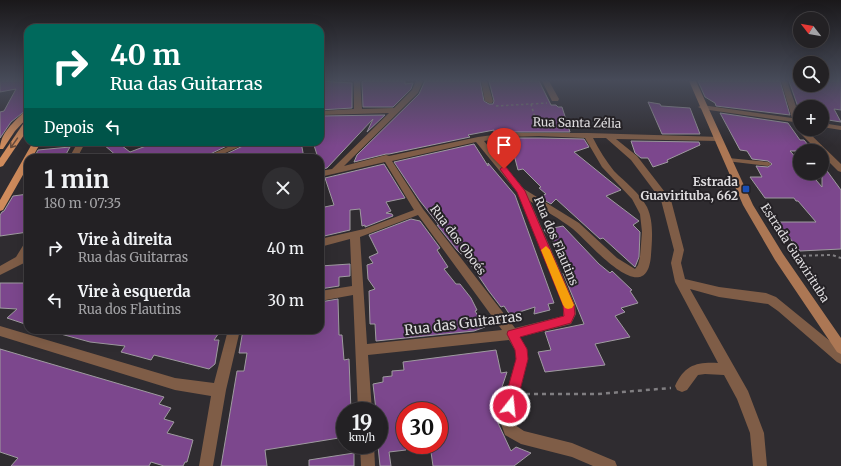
<!DOCTYPE html>
<html lang="pt">
<head>
<meta charset="utf-8">
<style>
  :root { --surface:#232124; --page:#2f2e31; --text:#f1f3f6; --muted:#a3a3a6; --line:#403e41 }
  body { margin:0; font-family:Merriweather,serif; background:var(--page); color:var(--text); height:100vh; display:flex; flex-direction:column; font-size:15px; white-space:nowrap }
  * { box-sizing:border-box; margin:0 }
  p { font-size:13px; color:var(--muted) }
  .icon { flex:none; width:22px; height:22px; fill:none; stroke:currentColor; stroke-width:2; stroke-linecap:round; stroke-linejoin:round }
  .map { position:relative; flex:1; overflow:hidden }
  .sheet { position:absolute; left:24px; top:154px; width:300px; height:180px; display:flex; flex-direction:column; background:var(--surface); border-radius:12px; box-shadow:0 4px 16px #0002,0 0 0 1px var(--line) }
  .sheet>* { flex:none }
  .guide { position:absolute; left:24px; top:24px; width:300px; height:122px; border-radius:12px; box-shadow:0 4px 16px #0002,0 0 0 1px var(--line); background:#00695c; color:#fff; overflow:hidden }
  .needle { width:26px; rotate:301deg }
  .tools { position:absolute; left:793px; top:12px; display:grid; gap:8px }
  .tools a { display:grid; place-items:center; width:36px; height:36px; border-radius:50%; background:var(--surface); box-shadow:0 4px 16px #0002,0 0 0 1px var(--line); font-size:20px }
  .speed { position:absolute; left:336px; top:402px; display:flex; gap:8px; font-size:20px; font-weight:700; text-align:center }
  .speed>* { display:grid; place-content:center; width:52px; height:52px; border-radius:50%; background:var(--surface); box-shadow:0 4px 16px #0002,0 0 0 1px var(--line); line-height:1 }
  .speed small { font-size:10px; font-weight:400 }
  .speed .limit { border:6px solid #d22; background:#fff; color:#111 }
  .pin { position:absolute; display:grid; place-items:center; width:34px; height:34px; color:#fff; margin:-41px -17px; border-radius:50% 50% 50% 0; rotate:-45deg; box-shadow:0 0 4px #0007 }
  .pin .icon { rotate:45deg }
  .me { position:absolute; width:44px; margin:-22px; rotate:16deg; stroke-linejoin:round; filter:drop-shadow(0 0 3px #0008) }
  .turn { display:flex; align-items:center; gap:14px; height:84px; padding:0 20px; font-size:18px }
  .turn .icon { width:52px; height:52px; stroke-width:2.5 }
  .turn b { display:block; font-size:28px; line-height:34px }
  .then { display:flex; align-items:center; height:38px; padding:0 20px; background:#0003; gap:8px; font-size:15px }
  .round { display:grid; place-items:center; flex:none; width:42px; height:42px; border-radius:21px; background:var(--page) }
  .headline { display:flex; align-items:center; justify-content:space-between; height:68px; padding:0 20px }
  h1 { font-size:24px; font-weight:700; line-height:30px }
  ul { padding:0; list-style:none }
  li { display:flex; align-items:center; gap:12px; height:52px; padding:0 20px }
  li div { flex:1 }
  li b { display:block; font-size:15px }
  li em { font-style:normal }
  .map>svg:first-child { display:block }
  .building { fill:#7c478d; stroke:#9f9ba0 }
  .lines { fill:none; stroke-linecap:round; stroke-linejoin:round }
  .path-far2 { stroke:#807e81; stroke-width:1.5; stroke-dasharray:2.5 2.5; stroke-linecap:butt }
  .path-far1 { stroke:#807e81; stroke-width:2; stroke-dasharray:3 3; stroke-linecap:butt }
  .path { stroke:#807e81; stroke-width:2.5; stroke-dasharray:4 4; stroke-linecap:butt }
  .lane { fill:#7f5d47; fill-rule:evenodd }
  .street { fill:#7f5d47; fill-rule:evenodd }
  .secondary { fill:#ac7754; fill-rule:evenodd }
  .primary { fill:#cf8b5c; fill-rule:evenodd }
  .oneway { stroke:#694c3c }
  .route { fill:#e11d48; stroke:#92132f }
  .slow { fill:#f59e0b }
  .transit-dot { fill:#1a4fb4; stroke:#252226; stroke-width:1.5 }
  .labels { text-anchor:middle; stroke-width:4; stroke-linejoin:round; paint-order:stroke }
  .street-label { font-size:12px; fill:#dfdddf; stroke:#252226 }
  .poi-label { font-size:12px; font-weight:bold; fill:#dfdddf; stroke:#252226; text-anchor:end }
  .near-street-label { font-size:14px; fill:#dfdddf; stroke:#252226 }
</style>
</head>
<body>
<div class="map">
<svg width="841" height="466" viewBox="0 0 841 466">
  <rect width="100%" height="100%" fill="#2f2c30"/>
  <g class="building">
    <path d="M0,81H28V106L26,110L11,122L0,138V112L4,111L16,89L0,92Z"/>
    <path d="M320,81L352,83V108L320,110Z"/>
    <path d="M363,81H405V84L413,83L411,89L393,107H363L362,82Z"/>
    <path d="M425,81H480L484,101L489,104H493L494,101L489,81H539L551,105H556L558,107H562L570,132H507L494,133V130L468,135L470,137L389,154H386L354,162L357,155L419,94Z"/>
    <path d="M698,81H780L790,115L716,106L715,103L705,97Z"/>
    <path d="M789,81H800V85H822V81H841V110L834,109L841,122L822,119V107H798Z"/>
    <path d="M648,102L660,104L661,106L690,108L700,134H662Z"/>
    <path d="M720,113L788,123L800,140H804L813,151H790L800,162V173H810L822,187V164L841,190V249L800,251L777,222H816L798,201H796L794,198H765L750,177H762L756,166L768,167L772,164L768,161L752,159L747,151L740,150Z"/>
    <path d="M385,115L367,132L373,119L327,168L322,169L320,158H318L313,142H320V116Z"/>
    <path d="M507,138H539L584,139L589,147L574,152L621,190L606,196L639,221L633,225L640,232L639,257L635,267L603,238L600,239L556,199L551,204L539,197L546,194L539,188L541,187L523,169L518,170L513,151H494L491,147L492,141Z"/>
    <path d="M631,141L699,142L700,145L667,160L668,162L653,167L648,158H641L635,153Z"/>
    <path d="M117,142L130,152L146,146L144,142H235L202,158H119L103,144Z"/>
    <path d="M251,142H301L304,158H218Z"/>
    <path d="M474,144L488,166V163L515,195L554,303L548,304L550,310L534,314L535,307L510,315L504,306L501,307L488,290L463,253L461,254L457,250L437,225H439L420,201L394,162Z"/>
    <path d="M70,147L64,158H34L38,150Z"/>
    <path d="M384,164L405,198L386,202L391,211L386,213L392,214L393,216L365,227V225L362,226L360,209L350,210V230L320,237V208L334,205L325,178Z"/>
    <path d="M28,194V232L0,236V215L2,212L4,211L13,196Z"/>
    <path d="M411,219L420,221L440,248L437,250L448,267L444,269L456,284H460L471,298L477,310L475,311L485,327L474,331L376,341L375,324H370L369,291L375,289L368,279L367,265L373,263L369,257L378,253L369,235Z"/>
    <path d="M563,226L599,264L610,273L612,271L632,290L630,291L638,303L621,308L625,312L615,316L630,337L595,344L605,365L545,372L538,352L551,350L545,332L584,324L563,273L569,272L558,248L544,230Z"/>
    <path d="M350,264V276L339,277V286L320,289V266Z"/>
    <path d="M0,283H28V325L7,318L17,309L0,308Z"/>
    <path d="M338,299L339,335H342L344,360L349,359L351,411H345V437L265,450L267,466H221L237,371H244L247,353H239L243,330H320V302Z"/>
    <path d="M58,330H221L214,340H219L215,364L209,369L154,355L151,360L140,357L121,352L125,346L90,342L57,333Z"/>
    <path d="M0,349L164,397L159,404L171,408L164,419L174,422L167,433L193,440L187,462H185L183,466H164L151,462L149,466H11L18,458L0,452Z"/>
    <path d="M496,350L501,373L507,372L502,387L497,412L498,423L511,451L516,447L531,453L514,466H433L430,445H439V411H405V426H404L406,450L389,452L391,466H380L378,446L379,410H376L373,384L383,382V377L392,376V371L404,370L403,362Z"/>
    <path d="M354,453V466H309V460Z"/>
  </g>
  <g class="lines">
    <g class="path-far2">
      <path d="M531,104L538,128"/>
      <path d="M496,106L547,103"/>
      <path d="M46,145L71,143"/>
    </g>
    <path class="path-far1" d="M791,256L832,255L841,258"/>
    <path class="path" d="M526,394H598L671,388"/>
    <path class="lane" d="M728,158L768,162L771,164L768,166L726,161V159Z"/>
    <g class="street">
      <path d="M354,81H360L362,109L394,108L412,90L416,81H423L418,93L344,166L386,155L389,156L478,137L507,133H588L721,137L722,139L718,141L616,139L637,156L671,200L684,250L681,263L685,279L719,287L766,293L776,297L841,350V364L837,362L778,311L768,304L719,297L690,289L748,391L764,433L767,466H753L750,433L737,399L724,375L705,374L698,375L687,390L682,392L677,390L675,386C685,365 696,362 718,363L675,282L671,263L674,250L661,200L631,160L606,138H593C599,150 606,161 614,171C626,183 639,192 647,207C654,222 652,240 651,255C647,313 588,241 573,229C560,219 544,210 530,201L575,305L576,314L571,324L520,337L527,349L528,359L513,418L515,425L524,431L572,443L615,461L617,466H593L572,457L521,444L505,435L499,418L516,359L515,350L509,340L368,355L372,411H358L353,295L320,301V291L352,286L350,239L320,247V239L364,229L414,210L385,162L320,177V171L332,169L389,113L320,115V111L354,109ZM539,136L585,138L602,167L632,199L640,214L642,232L640,257L638,265L635,269L617,258L579,223L524,189L484,141L507,137ZM476,142L517,192L563,305V316L515,328L423,209L392,161ZM418,215L502,330L367,344L360,237Z"/>
      <path d="M481,81H487L493,101L492,103H489L485,101Z"/>
      <path d="M542,81H549L559,99L558,101H552Z"/>
      <path d="M781,81H787L800,118V129H805L841,164V172L838,171L822,155V151H818L798,131L794,122L702,109L698,107L702,105L792,118Z"/>
      <path d="M822,123L841,126V130L822,127Z"/>
      <path d="M78,142H89L84,145L77,158H69Z"/>
      <path d="M239,142H250L214,158H203Z"/>
      <path d="M28,243V256L24,263L0,275V266L16,257L24,244Z"/>
      <path d="M0,326L175,378L214,383L228,330H240L226,390L213,466H199L211,396L175,390L0,336Z"/>
      <path d="M360,445H374L375,466H361Z"/>
    </g>
    <path class="secondary" d="M689,81H696L753,205L783,254L841,338V354L837,352L775,260L743,205Z"/>
    <g class="primary">
      <path d="M25,111H28V117L15,131L3,149H0C0,133 14,122 25,111Z"/>
      <path d="M25,121H28V129L3,166L0,167V158Z"/>
      <path d="M33,142H41L32,158H28V166L3,210L0,211V200Z"/>
    </g>
  </g>
  <defs><path id="oneway-shaft" d="M-6 0H5M1.5-3L5.5 0L1.5 3" fill="none" stroke-width="1.6" stroke-linecap="round" stroke-linejoin="round"/></defs>
  <use class="oneway" href="#oneway-shaft" transform="translate(14 143) rotate(125)"/>
  <linearGradient id="sky" x2="0" y2="1"><stop stop-color="#1a181a"/><stop offset="0.55" stop-color="#474b59"/><stop offset="1" stop-color="#474b59" stop-opacity="0"/></linearGradient>
  <rect width="841" height="146" fill="url(#sky)"/>
  <path class="route" d="M504,166L506,167L525,191L574,305L575,314L571,323L520,337L527,349L528,359L516,406L514,410L510,412L505,410L503,406L516,359L515,350L507,334L508,331L564,316L563,305L517,192L500,169Z"/>
  <path class="slow" d="M546,246L550,250L574,305L572,308L568,309L565,308L563,305L541,250Z"/>
  <rect class="transit-dot" x="742" y="185" width="8" height="8" rx="2"/>
  <g class="labels">
    <g class="street-label">
      <text transform="translate(577 123) rotate(1)" y="4">Rua Santa Zélia</text>
      <text transform="translate(458 240) rotate(53)" y="4">Rua dos Oboés</text>
      <text transform="translate(556 241) rotate(67)" y="4">Rua dos Flautins</text>
      <text transform="translate(795 253) rotate(57)" y="4">Estrada Guavirituba</text>
    </g>
    <g class="poi-label">
      <text x="738" y="186">Estrada<tspan x="738" dy="14">Guavirituba, 662</tspan></text>
    </g>
    <g class="near-street-label">
      <text transform="translate(463 323) rotate(-7)" y="5">Rua das Guitarras</text>
    </g>
  </g>
</svg>
<div class="tools">
<a><svg class="needle" viewBox="-14 -14 28 28"><path d="M0-13l5 13h-10z" fill="#e53935"/><path d="M0 13l5-13h-10z" fill="#a3a3a6"/></svg></a>
<a><svg class="icon" aria-label="search" viewBox="0 0 24 24"><circle cx="10" cy="10" r="6"/><path d="M15 15l6 6"/></svg></a>
<a>+</a>
<a>−</a>
</div>
<div class="speed"><div>19<small>km/h</small></div><div class="limit">30</div></div>
<div class="pin" style="left:504px;top:169px;background:#d93025"><svg class="icon" aria-label="arrive" viewBox="0 0 24 24"><path d="M6 21V4h12l-3 4 3 4H6"/></svg></div>
<svg class="me" style="left:510px;top:406px" viewBox="-20 -20 40 40"><circle r="17" fill="#e11d48" stroke="#fff" stroke-width="3"/><path d="M0-11L8 9 0 5-8 9z" fill="#fff"/></svg>
<div class="guide">
<div class="turn"><svg class="icon" aria-label="right" viewBox="0 0 24 24"><path d="M7 20v-9h11M14 6l5 5-5 5"/></svg><div><b>40 m</b>Rua das Guitarras</div></div>
<div class="then">Depois<svg class="icon" aria-label="left" viewBox="0 0 24 24"><path d="M17 20v-9H6M10 6l-5 5 5 5"/></svg></div>
</div>
<section class="sheet">
<div class="headline"><div><h1>1 min</h1><p>180 m · 07:35</p></div><a class="round"><svg class="icon" aria-label="close" viewBox="0 0 24 24"><path d="M6 6l12 12M18 6L6 18"/></svg></a></div>
<ul>
<li><svg class="icon" aria-label="right" viewBox="0 0 24 24"><path d="M7 20v-9h11M14 6l5 5-5 5"/></svg><div><b>Vire à direita</b><p>Rua das Guitarras</p></div><em>40 m</em></li>
<li><svg class="icon" aria-label="left" viewBox="0 0 24 24"><path d="M17 20v-9H6M10 6l-5 5 5 5"/></svg><div><b>Vire à esquerda</b><p>Rua dos Flautins</p></div><em>30 m</em></li>
</ul>
</section>
</div>
</body>
</html>
